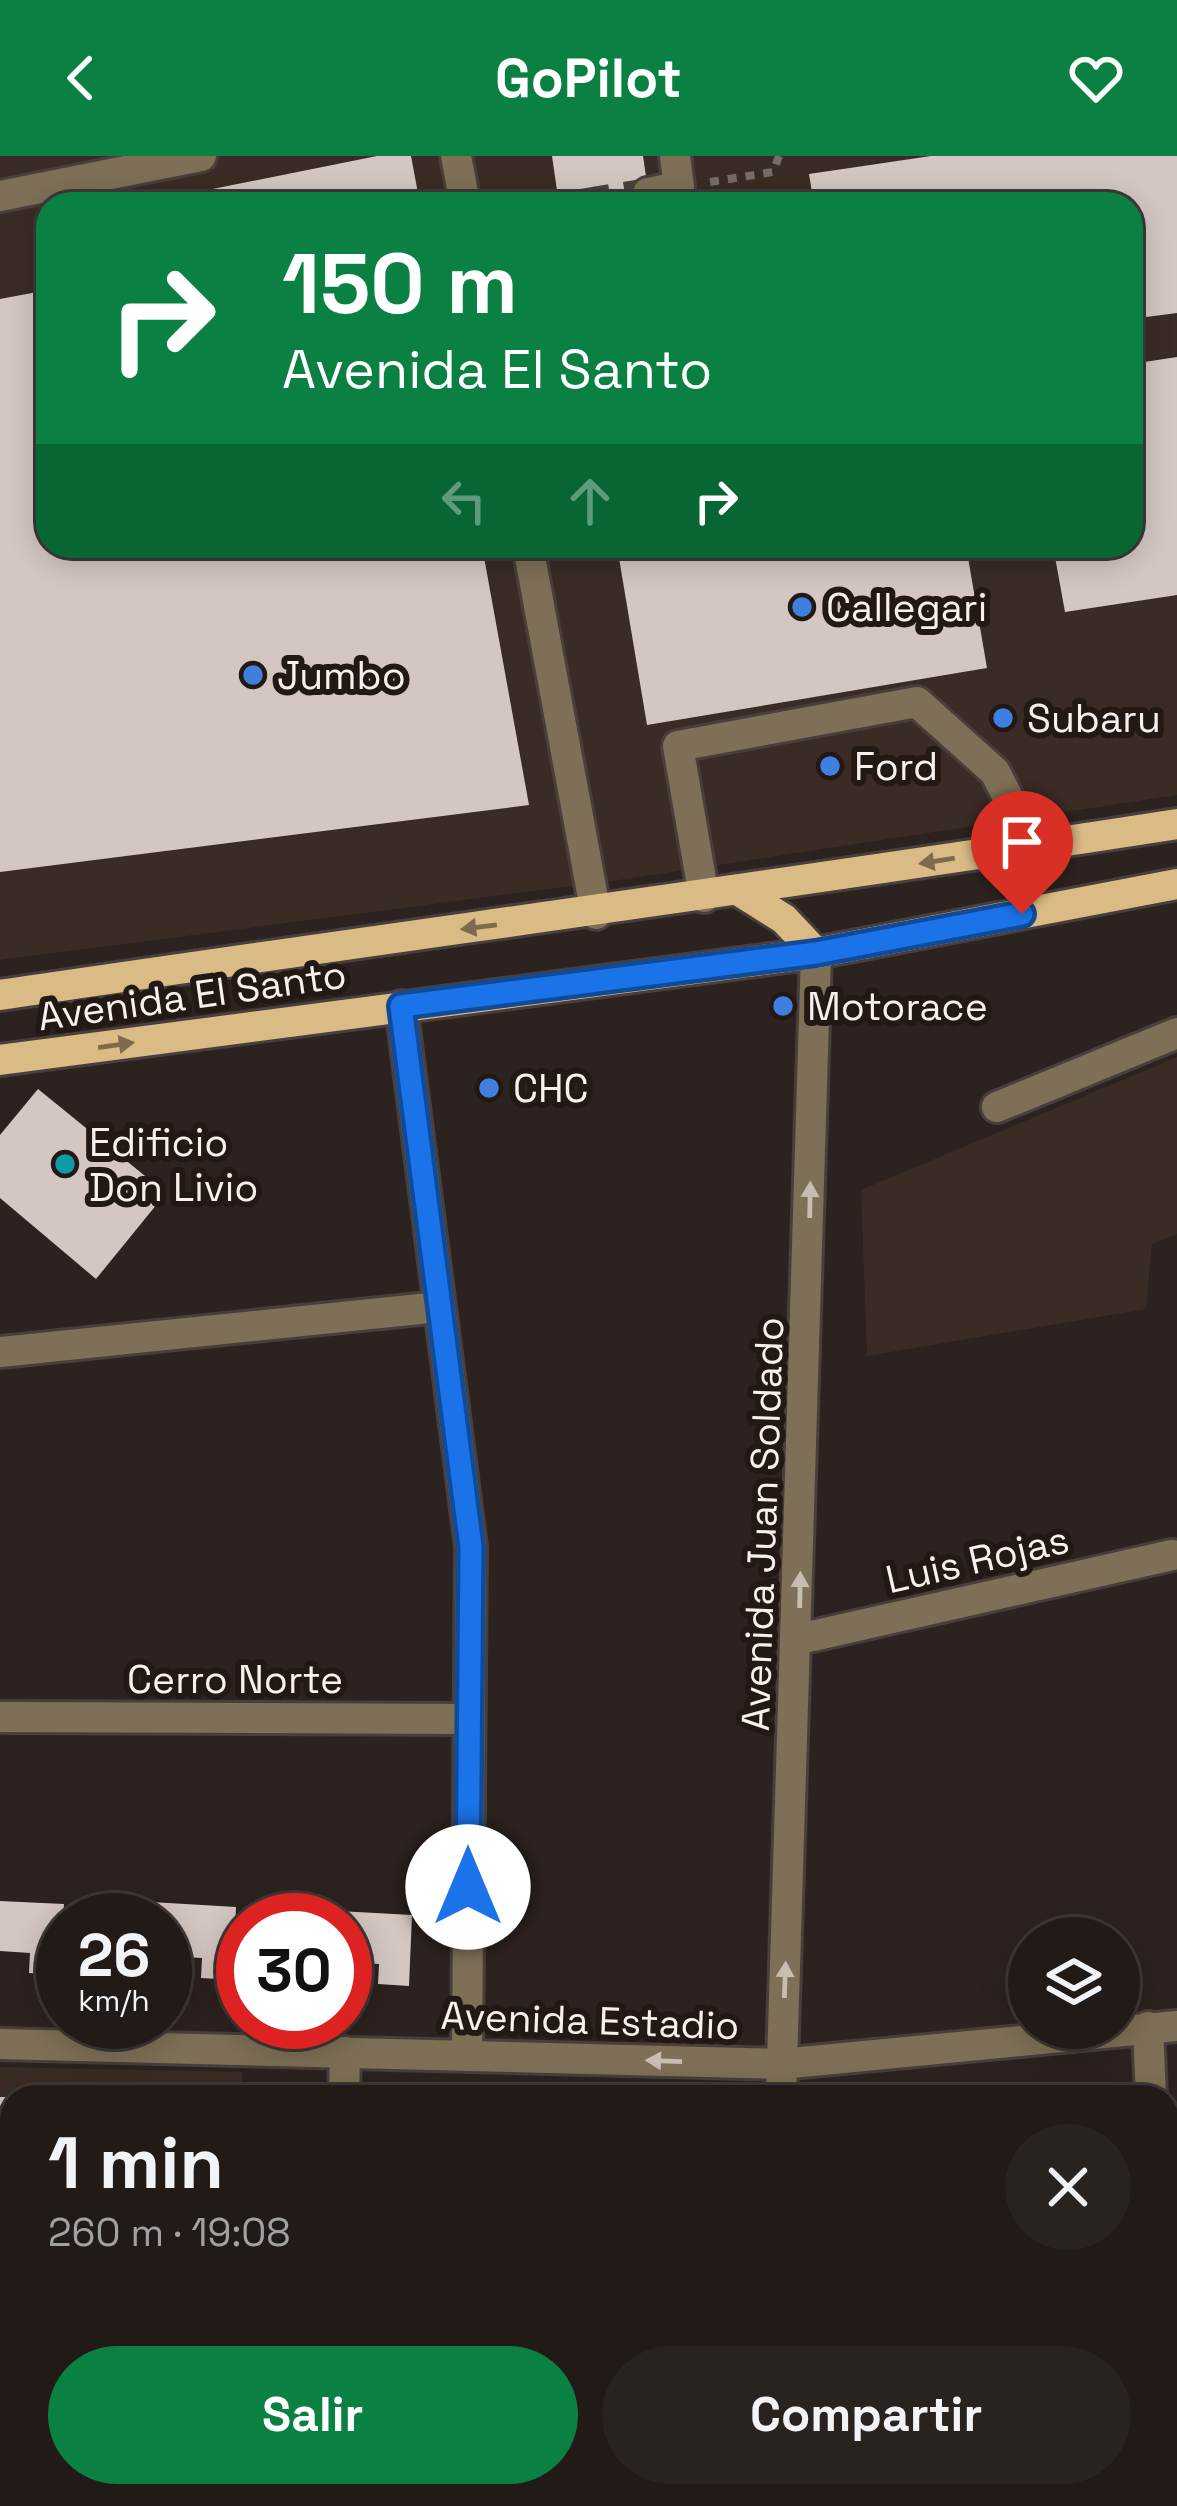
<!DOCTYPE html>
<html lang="es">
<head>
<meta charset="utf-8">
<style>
  :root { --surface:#211a17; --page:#292320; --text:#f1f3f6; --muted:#a2a1a1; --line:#3e3836; --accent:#0b8043 }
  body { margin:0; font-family:"Space Grotesk",sans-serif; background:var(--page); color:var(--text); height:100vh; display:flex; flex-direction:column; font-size:45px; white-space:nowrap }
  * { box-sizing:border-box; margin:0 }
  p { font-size:39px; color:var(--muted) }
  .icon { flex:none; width:66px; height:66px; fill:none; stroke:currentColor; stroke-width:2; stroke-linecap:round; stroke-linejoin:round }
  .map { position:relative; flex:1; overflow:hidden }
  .side { position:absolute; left:0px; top:1929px; width:1179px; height:423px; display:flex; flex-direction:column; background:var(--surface); border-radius:36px 36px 0 0; box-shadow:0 6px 30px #0003,0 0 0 3px var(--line) }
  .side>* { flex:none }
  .guide { position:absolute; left:36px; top:36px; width:1107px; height:366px; border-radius:36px; box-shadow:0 6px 30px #0003,0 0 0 3px var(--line); background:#0b8043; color:#fff; overflow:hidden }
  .controls { position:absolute; left:1008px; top:1761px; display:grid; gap:24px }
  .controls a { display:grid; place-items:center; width:132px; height:132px; border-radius:50%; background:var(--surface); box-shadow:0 6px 30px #0003,0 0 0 3px var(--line); font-size:60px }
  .speed { position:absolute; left:36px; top:1737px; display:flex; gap:24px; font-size:60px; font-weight:700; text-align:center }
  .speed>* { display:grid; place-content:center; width:156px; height:156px; border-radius:50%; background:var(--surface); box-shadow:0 6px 30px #0003,0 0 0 3px var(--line); line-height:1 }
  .speed small { font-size:30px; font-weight:400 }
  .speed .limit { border:18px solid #d22; background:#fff; color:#111 }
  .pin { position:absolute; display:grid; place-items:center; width:102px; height:102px; color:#fff; margin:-123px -51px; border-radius:50% 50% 50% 0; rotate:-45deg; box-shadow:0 0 12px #0007 }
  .pin .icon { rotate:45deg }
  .me { position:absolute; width:132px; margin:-66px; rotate:0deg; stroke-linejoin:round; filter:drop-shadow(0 0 9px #0008) }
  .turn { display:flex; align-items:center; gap:42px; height:252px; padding:0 48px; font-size:54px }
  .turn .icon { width:156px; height:156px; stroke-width:2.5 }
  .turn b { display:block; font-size:84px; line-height:102px }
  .lanes { display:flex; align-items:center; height:114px; padding:0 48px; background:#0003; justify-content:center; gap:60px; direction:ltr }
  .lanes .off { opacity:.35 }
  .round { display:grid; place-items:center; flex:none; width:126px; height:126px; border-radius:63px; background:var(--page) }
  .headline { display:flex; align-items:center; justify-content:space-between; height:204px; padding:0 48px }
  h1 { font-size:72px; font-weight:800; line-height:90px }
  .primary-button { display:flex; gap:24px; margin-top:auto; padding:24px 48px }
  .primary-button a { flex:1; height:138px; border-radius:72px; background:var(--accent); color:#fff; font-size:48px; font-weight:800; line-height:138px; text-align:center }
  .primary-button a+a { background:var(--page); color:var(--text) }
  header { display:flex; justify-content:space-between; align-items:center; height:156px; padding:0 48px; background:var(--accent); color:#fff; font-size:54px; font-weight:800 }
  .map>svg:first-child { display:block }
  .built { fill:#3b2b25; fill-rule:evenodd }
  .green { fill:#1f3d1b }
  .building { fill:#d4c7c2 }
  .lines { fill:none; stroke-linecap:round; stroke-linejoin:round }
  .minor-tunnel { stroke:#4a413e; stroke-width:30; stroke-dasharray:30 15; stroke-linecap:butt }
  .minor-casing { stroke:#483f3c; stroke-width:36 }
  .major-casing { stroke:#483f3c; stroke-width:36 }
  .path { stroke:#766d6a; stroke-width:8; stroke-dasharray:9 9; stroke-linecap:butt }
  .minor { stroke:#7e7056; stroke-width:30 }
  .major { stroke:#dabb85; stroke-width:30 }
  .oneway { fill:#7e6a4d }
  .oneway2 { fill:#c7bdb1 }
  .route-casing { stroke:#114b97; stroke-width:30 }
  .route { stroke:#1a73e8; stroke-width:21 }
  .shop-dot { fill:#3f7fe0; stroke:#221915; stroke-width:4.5 }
  .culture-dot { fill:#0f9aa8; stroke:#221915; stroke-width:4.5 }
  .labels { text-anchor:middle; stroke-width:12; stroke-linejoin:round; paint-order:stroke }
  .poi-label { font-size:39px; fill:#f7f0ed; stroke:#221915; text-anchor:start }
  .street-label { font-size:39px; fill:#f7f0ed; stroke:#221915 }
</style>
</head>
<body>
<header><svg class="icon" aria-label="back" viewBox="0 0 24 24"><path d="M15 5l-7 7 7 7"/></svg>GoPilot<svg class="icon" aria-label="heart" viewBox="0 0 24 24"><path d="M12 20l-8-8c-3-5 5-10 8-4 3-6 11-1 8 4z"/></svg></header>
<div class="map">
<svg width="1177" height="2350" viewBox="0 0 1177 2350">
  <rect width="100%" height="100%" fill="#2c221f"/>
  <g class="built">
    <path d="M0,0H1177V639L626,723L0,804ZM48,48H1131V390H48Z"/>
    <path d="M1177,901V1078L1152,1088L1146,1153L867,1200L861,1034Z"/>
    <path d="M0,1911L242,1916V1941H12V2340H255V2350H0Z"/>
    <path d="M948,1925V1941H783Z"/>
    <path d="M1167,2279H1177V2350H733L732,2340H1167Z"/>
  </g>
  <path class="green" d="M1,2209H12V2340H163V2350H0Z"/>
  <g class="building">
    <path d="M377,0H411L420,48H138Z"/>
    <path d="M552,0H643L650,48H559Z"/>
    <path d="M931,0H1177V157L1131,163V48H749L812,36L809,18Z"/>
    <path d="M48,134V390H482L529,649L0,716V143Z"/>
    <path d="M1177,201V439L1065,456L1053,390H1131V208Z"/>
    <path d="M617,390H966L987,512L647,569Z"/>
    <path d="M38,933L166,1037L96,1123L0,1042V979Z"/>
    <path d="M100,1743L236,1751L233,1824L201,1822L202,1802L165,1800V1764H99Z"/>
    <path d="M0,1745L64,1748L60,1819L29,1817L30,1797L0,1795Z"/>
    <path d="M265,1751L412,1759L409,1830L378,1828L379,1808L345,1806V1764H265Z"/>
    <rect x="0" y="1941" width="12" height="55"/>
    <rect x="0" y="2087" width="12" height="54"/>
    <rect x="210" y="2340" width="40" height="10"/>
  </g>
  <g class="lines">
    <path class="minor-tunnel" d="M581,48L648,37"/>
    <g class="minor-casing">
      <g id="minor">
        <path d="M456,0L465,48"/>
        <path d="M648,37L679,31L675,0"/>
        <path d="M0,40L201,0"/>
        <path d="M528,390L596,758"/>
        <path d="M704,741L678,590L917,546L995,616L1033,691"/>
        <path d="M401,850L471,1391L467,1899"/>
        <path d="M997,951L1177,877"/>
        <path d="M0,1196L439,1151"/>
        <path d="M799,1483L1172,1399"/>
        <path d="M0,1561L469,1563"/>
        <path d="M1148,1871L1151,1941"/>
        <path d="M0,1888L781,1908L1177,1870"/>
        <path d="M344,1941L345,1896"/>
        <path d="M781,1941L816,797"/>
        <path d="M1167,2337H1177"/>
        <path d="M779,2340L780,2350"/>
        <path d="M340,2350V2340"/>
        <path d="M1060,2350V2340"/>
      </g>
    </g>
    <g class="major-casing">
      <g id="major">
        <path d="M741,736L784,763L816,797"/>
        <path d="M0,839C392,781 785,729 1177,668"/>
        <path d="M0,904L816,797L1177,728"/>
      </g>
    </g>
    <path class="path" d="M710,26L773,16L779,0"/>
    <use href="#minor" class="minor"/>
    <use href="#major" class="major"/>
  </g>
  <defs><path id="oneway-solid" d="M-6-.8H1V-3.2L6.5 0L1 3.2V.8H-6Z" transform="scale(3)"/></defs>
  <g class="oneway">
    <use href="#oneway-solid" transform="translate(937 705) rotate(171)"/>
    <use href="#oneway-solid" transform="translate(479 771) rotate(173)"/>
    <use href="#oneway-solid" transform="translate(116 889) rotate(-8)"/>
  </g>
  <g class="oneway2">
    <use href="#oneway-solid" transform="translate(810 1044) rotate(-89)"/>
    <use href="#oneway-solid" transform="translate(800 1434) rotate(-89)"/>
    <use href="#oneway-solid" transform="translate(785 1824) rotate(-88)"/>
    <use href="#oneway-solid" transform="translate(664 1905) rotate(-178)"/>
  </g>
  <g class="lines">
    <g class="route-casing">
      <path id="route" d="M468,1731L471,1391L401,850L816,797L1022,758"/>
    </g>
    <use href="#route" class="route"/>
  </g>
  <g class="shop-dot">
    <circle cx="802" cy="451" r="12"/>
    <circle cx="253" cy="519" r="12"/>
    <circle cx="1003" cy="562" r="12"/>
    <circle cx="830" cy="610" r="12"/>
    <circle cx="783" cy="850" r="12"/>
    <circle cx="489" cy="932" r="12"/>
  </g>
  <circle class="culture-dot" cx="65" cy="1008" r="12"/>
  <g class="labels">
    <g class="poi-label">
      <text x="826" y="465">Callegari</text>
      <text x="277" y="533">Jumbo</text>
      <text x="1027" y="576">Subaru</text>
      <text x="854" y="624">Ford</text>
      <text x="807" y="864">Motorace</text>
      <text x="513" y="946">CHC</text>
      <text x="89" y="1000">Edificio<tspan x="89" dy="45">Don Livio</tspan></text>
    </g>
    <g class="street-label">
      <text transform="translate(192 839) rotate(-8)" y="14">Avenida El Santo</text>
      <text transform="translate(762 1368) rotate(-88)" y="14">Avenida Juan Soldado</text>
      <text transform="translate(977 1403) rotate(-13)" y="14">Luis Rojas</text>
      <text x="235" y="1537">Cerro Norte</text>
      <text transform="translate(590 1864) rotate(2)" y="14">Avenida Estadio</text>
    </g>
  </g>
</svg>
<div class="controls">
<a><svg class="icon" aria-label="layers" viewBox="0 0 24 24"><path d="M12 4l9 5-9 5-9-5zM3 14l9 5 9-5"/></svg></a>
</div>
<div class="speed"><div>26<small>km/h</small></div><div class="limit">30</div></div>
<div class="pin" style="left:1022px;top:758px;background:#d93025"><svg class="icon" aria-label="arrive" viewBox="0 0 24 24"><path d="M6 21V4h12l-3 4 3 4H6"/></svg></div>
<svg class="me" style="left:468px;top:1731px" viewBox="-20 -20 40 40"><circle r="19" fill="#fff"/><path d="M0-13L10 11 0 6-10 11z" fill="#1a73e8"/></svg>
<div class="guide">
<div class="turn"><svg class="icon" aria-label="right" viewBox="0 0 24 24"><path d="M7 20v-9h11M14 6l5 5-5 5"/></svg><div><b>150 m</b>Avenida El Santo</div></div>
<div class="lanes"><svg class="icon off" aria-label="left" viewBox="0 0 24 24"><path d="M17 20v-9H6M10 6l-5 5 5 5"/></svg><svg class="icon off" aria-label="ahead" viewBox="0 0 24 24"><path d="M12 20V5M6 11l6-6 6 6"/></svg><svg class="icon" aria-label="right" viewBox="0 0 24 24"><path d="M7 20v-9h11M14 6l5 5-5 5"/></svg></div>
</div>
<section class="side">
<div class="headline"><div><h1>1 min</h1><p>260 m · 19:08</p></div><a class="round"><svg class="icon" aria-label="close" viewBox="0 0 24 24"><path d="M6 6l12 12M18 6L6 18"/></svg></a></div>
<div class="primary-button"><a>Salir</a><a>Compartir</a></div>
</section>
</div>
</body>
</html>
